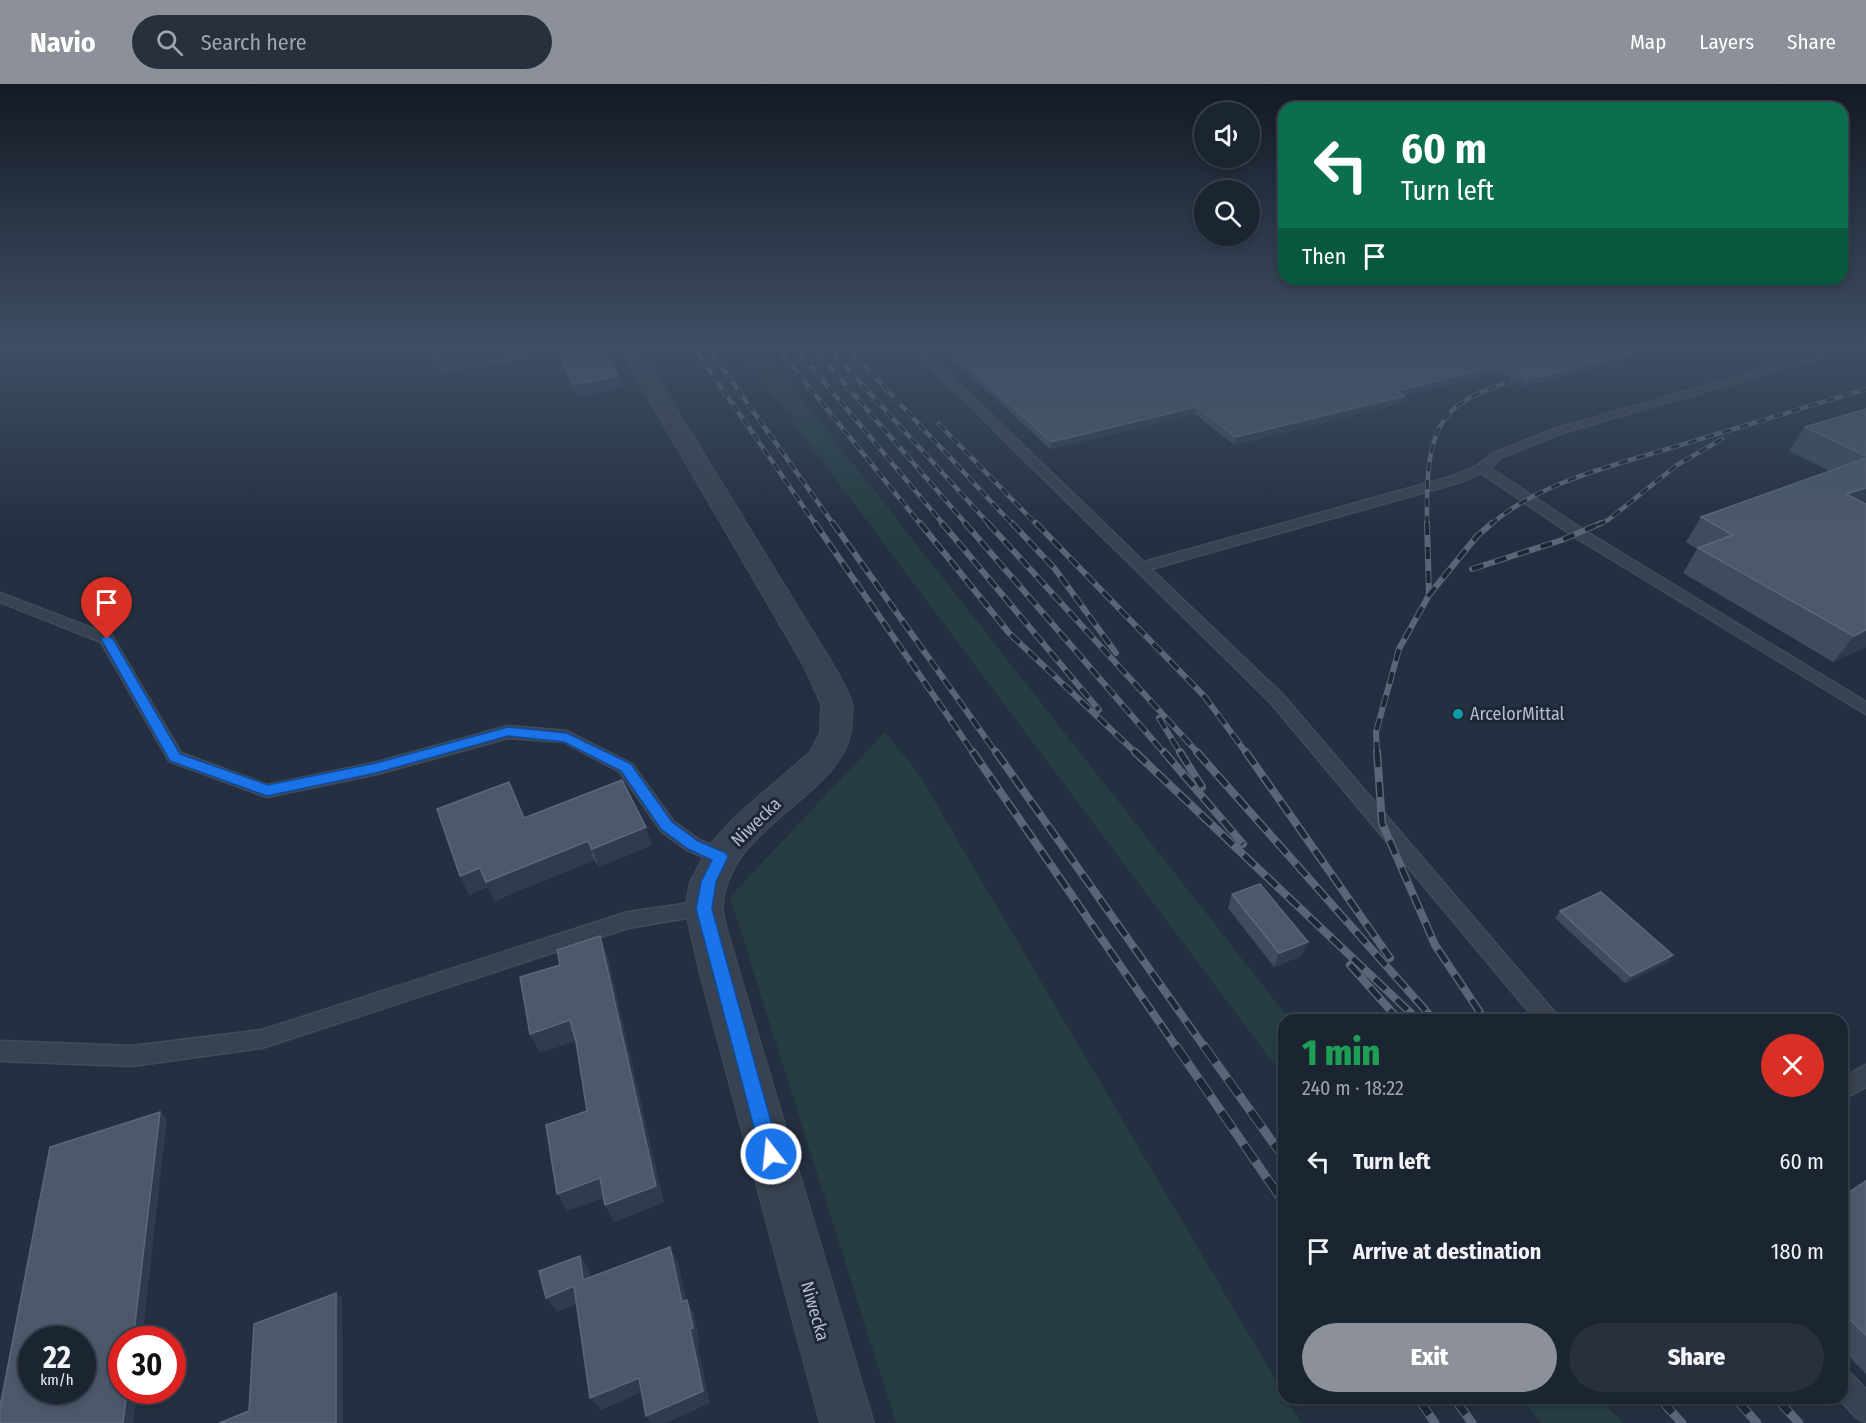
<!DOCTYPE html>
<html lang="en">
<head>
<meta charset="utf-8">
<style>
  :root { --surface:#1b2431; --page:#28303d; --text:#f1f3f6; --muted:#a0a4ab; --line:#39414d; --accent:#8c9099 }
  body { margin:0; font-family:"Fira Sans Condensed",sans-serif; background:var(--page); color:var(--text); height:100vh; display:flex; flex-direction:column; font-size:22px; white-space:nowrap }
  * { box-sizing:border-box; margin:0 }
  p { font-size:20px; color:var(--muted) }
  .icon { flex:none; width:33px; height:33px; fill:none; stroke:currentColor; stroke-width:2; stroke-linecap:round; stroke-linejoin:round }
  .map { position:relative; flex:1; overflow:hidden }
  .drawer { position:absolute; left:1278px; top:930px; width:570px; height:390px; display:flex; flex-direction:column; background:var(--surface); border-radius:18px; box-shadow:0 3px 9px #0003,0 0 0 2px var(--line) }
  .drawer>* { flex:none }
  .top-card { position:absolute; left:1278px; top:18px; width:570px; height:183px; border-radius:18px; box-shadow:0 3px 9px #0003,0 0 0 2px var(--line); background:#0b6e4f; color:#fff; overflow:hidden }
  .tools { position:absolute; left:1194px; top:18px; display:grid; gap:12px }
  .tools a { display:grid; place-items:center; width:66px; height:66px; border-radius:50%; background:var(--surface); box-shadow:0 3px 9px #0003,0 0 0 2px var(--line); font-size:30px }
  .speed { position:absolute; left:18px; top:1242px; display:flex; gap:12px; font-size:30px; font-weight:700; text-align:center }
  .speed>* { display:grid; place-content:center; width:78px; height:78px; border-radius:50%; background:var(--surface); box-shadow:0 3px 9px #0003,0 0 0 2px var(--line); line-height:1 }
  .speed small { font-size:15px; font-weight:400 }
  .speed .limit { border:9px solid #d22; background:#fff; color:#111 }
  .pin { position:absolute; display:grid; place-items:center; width:51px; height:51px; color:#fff; margin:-62px -26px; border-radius:50% 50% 50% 0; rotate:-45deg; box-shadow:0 0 6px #0007 }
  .pin .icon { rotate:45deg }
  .me { position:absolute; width:66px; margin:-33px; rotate:344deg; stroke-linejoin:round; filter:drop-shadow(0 0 4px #0008) }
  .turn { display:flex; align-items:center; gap:21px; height:126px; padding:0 24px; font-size:27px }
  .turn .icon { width:78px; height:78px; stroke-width:2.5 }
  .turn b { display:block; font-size:42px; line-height:51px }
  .then { display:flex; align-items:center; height:57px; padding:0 24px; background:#0003; gap:12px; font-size:22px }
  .round { display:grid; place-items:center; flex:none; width:63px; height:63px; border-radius:32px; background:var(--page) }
  .summary { display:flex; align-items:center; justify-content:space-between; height:102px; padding:0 24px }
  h1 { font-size:36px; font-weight:800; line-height:45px; color:#1e9e55 }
  .action { display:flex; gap:12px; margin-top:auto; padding:12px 24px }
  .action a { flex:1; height:69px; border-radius:36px; background:var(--accent); color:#fff; font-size:24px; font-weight:800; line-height:69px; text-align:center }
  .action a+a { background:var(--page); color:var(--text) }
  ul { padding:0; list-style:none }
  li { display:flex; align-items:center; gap:18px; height:90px; padding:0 24px }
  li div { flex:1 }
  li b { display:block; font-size:22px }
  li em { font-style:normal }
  header { display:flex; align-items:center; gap:36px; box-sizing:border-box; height:84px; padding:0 30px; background:var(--accent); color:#fff }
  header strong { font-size:28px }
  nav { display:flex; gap:33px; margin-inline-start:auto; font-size:21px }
  .search { width:420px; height:54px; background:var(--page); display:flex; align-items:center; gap:15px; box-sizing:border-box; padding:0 21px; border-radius:33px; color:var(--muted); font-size:22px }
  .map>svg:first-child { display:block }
  .green { fill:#263e42 }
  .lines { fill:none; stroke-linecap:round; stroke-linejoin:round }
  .lane-casing { stroke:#424b59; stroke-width:3 }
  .street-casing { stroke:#424b59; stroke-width:2 }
  .lane { fill:#384250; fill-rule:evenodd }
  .street { fill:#384250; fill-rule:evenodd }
  .rail-far3-casing { stroke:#5a6677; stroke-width:4.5 }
  .rail-far2-casing { stroke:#5a6677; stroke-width:6 }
  .rail-far1-casing { stroke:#5a6677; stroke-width:8 }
  .rail-casing { stroke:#5a6677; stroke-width:9 }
  .rail-far3 { stroke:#1d2735; stroke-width:3; stroke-dasharray:9; stroke-linecap:butt }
  .rail-far2 { stroke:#1d2735; stroke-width:4; stroke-dasharray:12; stroke-linecap:butt }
  .rail-far1 { stroke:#1d2735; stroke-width:5; stroke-dasharray:15; stroke-linecap:butt }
  .rail { stroke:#1d2735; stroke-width:7; stroke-dasharray:20; stroke-linecap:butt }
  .wall { fill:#3f4c5f }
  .shaded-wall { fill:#2f3c4e }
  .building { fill:#4c596b; stroke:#5c687a; stroke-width:1.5; fill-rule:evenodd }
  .route { fill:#1a73e8; stroke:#114b97; stroke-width:1.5 }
  .culture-dot { fill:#0f9aa8; stroke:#1d2735; stroke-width:2 }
  .labels { text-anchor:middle; stroke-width:6; stroke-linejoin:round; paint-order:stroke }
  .poi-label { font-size:18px; fill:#b5bdcb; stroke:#1d2735; text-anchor:start }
  .street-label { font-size:18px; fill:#b5bdcb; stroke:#1d2735 }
</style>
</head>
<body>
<header>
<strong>Navio</strong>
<div class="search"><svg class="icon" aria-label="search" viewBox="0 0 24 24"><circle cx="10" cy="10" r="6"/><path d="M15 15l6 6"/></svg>Search here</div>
<nav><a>Map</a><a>Layers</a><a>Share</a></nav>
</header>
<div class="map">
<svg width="1866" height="1339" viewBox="0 0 1866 1339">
  <rect width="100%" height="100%" fill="#243041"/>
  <g class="green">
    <path d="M735,261H760L1290,936H1284V993Z"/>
    <path d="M885,648L918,689L1284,1310V1314H1286L1301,1339H896L730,813Z"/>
    <path d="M1522,1314H1600L1623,1339H1541Z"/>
  </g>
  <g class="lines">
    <g class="lane-casing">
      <g id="lane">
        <path d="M425,261H435L447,280L560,261H583L578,264L444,287L440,286Z"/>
        <path d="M908,261H919L1144,478L1453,392L1478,381L1494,369L1554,345L1849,261H1865L1562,349L1502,373L1490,384L1585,447L1866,618V630L1575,453L1481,389L1461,398L1151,485L1283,611L1556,930L1559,936H1536L1271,619Z"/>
        <path d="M0,509L112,552L181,669L268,701L377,678L508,642L567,647L632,680L673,737L699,756L727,768L730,773L727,778L721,780L687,766L661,747L620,688L564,658L508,654L377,690L267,713L261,711L169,677L101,558L0,518Z"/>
        <path d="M704,817L711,820L713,825L711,830L628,844L262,964L132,982L0,977V957L132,962L262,946L628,828Z"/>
        <path d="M1866,981V1003L1842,1016V994Z"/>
        <path d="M1842,1286L1851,1290L1866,1305V1338L1857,1334L1838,1314H1842Z"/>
      </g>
    </g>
    <g class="street-casing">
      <path id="street" d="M617,261H637L834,582C840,594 849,607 852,619C854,624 852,632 852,637C851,711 726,739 723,823C723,839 736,873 740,890L874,1339H820L700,890L685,825L690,798L708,763L734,734L810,668L820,649L821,620L804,582Z"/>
    </g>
    <use href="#lane" class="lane"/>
    <use href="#street" class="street"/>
    <g class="rail-far3-casing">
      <g id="rail-far3">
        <path d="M692,261L816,441"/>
        <path d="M706,261L834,441"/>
        <path d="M775,261L921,441"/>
        <path d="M793,261L944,441"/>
        <path d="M811,261L967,441"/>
        <path d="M826,261L990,441"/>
        <path d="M845,261L1013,441"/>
        <path d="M939,340L1037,441"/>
        <path d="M1427,441C1427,404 1424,348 1456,323C1472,310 1492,304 1510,297"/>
        <path d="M1490,441C1540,398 1612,382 1674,363C1738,344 1802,324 1866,305"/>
        <path d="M1597,441L1608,436L1677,381L1722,355"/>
      </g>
    </g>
    <g class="rail-far2-casing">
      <g id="rail-far2">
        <path d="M815,439L974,670"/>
        <path d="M833,439L997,670"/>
        <path d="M920,439L1009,549L1137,670"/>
        <path d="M942,439L1099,626"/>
        <path d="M965,439L1165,670"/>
        <path d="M988,439L1199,670"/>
        <path d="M1012,439L1055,485L1116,569"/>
        <path d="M1036,439L1205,613L1247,670"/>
        <path d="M1427,439L1429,511"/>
        <path d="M1472,485L1562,456L1601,439"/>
        <path d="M1159,634L1181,670"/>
        <path d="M1377,670L1376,648L1399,565L1429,511L1477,452L1492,439"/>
      </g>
    </g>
    <g class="rail-far1-casing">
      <g id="rail-far1">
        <path d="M973,668L1177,964"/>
        <path d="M996,668L1205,964"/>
        <path d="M1135,668L1418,936"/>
        <path d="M1164,668L1243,760"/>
        <path d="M1180,668L1202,703"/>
        <path d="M1197,668L1434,936"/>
        <path d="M1246,668L1390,874"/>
        <path d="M1377,668L1382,739L1435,861L1485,936"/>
        <path d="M1350,881L1399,936"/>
      </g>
    </g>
    <g class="rail-casing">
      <g id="rail">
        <path d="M1176,962L1284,1119"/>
        <path d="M1204,962L1284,1074"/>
        <path d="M1418,1314L1435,1339"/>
        <path d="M1454,1314L1472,1339"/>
        <path d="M1659,1314L1682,1339"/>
        <path d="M1735,1314L1757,1339"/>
        <path d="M1776,1314L1799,1339"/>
      </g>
    </g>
    <use href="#rail-far3" class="rail-far3"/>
    <use href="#rail-far2" class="rail-far2"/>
    <use href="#rail-far1" class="rail-far1"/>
    <use href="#rail" class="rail"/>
  </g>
  <g class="wall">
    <path d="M938,261H1688L1527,302L1500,288L1404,311L1402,319L1234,361L1195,330L1050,365Z"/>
    <path d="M557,263L620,304L576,313L560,275Z"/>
    <path d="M1866,325V563L1833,578L1683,489L1697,465L1686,458L1701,433L1830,387L1789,367L1805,343Z"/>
    <path d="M524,734L652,761L599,783L594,776L495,817L488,803L469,811Z"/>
    <path d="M1232,810L1308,858L1301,872L1274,883L1228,824Z"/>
    <path d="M1560,827L1673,871L1667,878L1625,899L1555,834Z"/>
    <path d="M1866,1097V1290L1842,1265V1113Z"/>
  </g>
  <g class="shaded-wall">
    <path d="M483,261H502L484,264Z"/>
    <path d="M1665,261H1688L1527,302L1530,295Z"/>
    <path d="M1503,281L1500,288L1394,314L1396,307Z"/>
    <path d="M618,292L620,304L576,313L573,301Z"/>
    <path d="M1405,312L1402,319L1234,361L1236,353Z"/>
    <path d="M1196,323L1195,330L1050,365L1051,358Z"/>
    <path d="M1866,404V422L1846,410Z"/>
    <path d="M1866,546V563L1833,578L1854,552Z"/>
    <path d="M646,743L652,761L599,783L592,765Z"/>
    <path d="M588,757L594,776L495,817L488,803L469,811L460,792L480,784Z"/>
    <path d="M600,852L608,873L664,1119L614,1138L605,1121Z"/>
    <path d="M1308,858L1301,872L1274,883L1279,869Z"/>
    <path d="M1673,871L1667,878L1625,899L1631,892Z"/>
    <path d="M570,936L579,956L540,969L530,950Z"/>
    <path d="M160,1028L167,1035L142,1256H133Z"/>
    <path d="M600,1094L610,1112L567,1127L557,1110Z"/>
    <path d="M670,1163L678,1178L690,1232L682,1218Z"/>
    <path d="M580,1172L590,1187L593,1211L583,1196Z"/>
    <path d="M574,1202L585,1217L557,1228L546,1214Z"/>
    <path d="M336,1209L342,1214L343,1339H336Z"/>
    <path d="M687,1216L694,1230L700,1258L697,1259L710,1319L666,1339H651L646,1332L690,1245Z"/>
    <path d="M639,1294L647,1306L601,1326L590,1314Z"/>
    <path d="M127,1306H137L133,1339H123Z"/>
  </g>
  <g class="building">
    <path d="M572,261H602L618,292L573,301L557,263Z"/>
    <path d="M945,261H1665L1530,295L1503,281L1396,307L1405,312L1236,353L1196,323L1051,358Z"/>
    <path d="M1866,325V372L1805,343Z"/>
    <path d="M1866,374V404L1846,410L1866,420V546L1854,552L1698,464L1733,451L1701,433Z"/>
    <path d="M622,696L646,743L592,765L588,757L486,798L480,784L460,792L437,725L509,698L524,734Z"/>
    <path d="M1260,800L1308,858L1279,869L1232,810Z"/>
    <path d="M1601,808L1673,871L1631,892L1560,827Z"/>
    <path d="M600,852L656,1102L605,1121L600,1094L557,1110L546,1041L587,1027L576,958L570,936L530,950L520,893L560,881L557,866Z"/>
    <path d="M160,1028L133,1256H122V1306H127L123,1339H0V1323L50,1063ZM32,1256H82V1306H32Z"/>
    <path d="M1866,1097V1251L1842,1227V1113Z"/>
    <path d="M670,1163L682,1218L687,1216L693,1244L690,1245L703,1307L646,1332L639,1294L590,1314L574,1202L546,1214L539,1187L580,1172L583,1196Z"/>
    <path d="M336,1209V1339H219L249,1327L254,1240Z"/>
  </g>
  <linearGradient id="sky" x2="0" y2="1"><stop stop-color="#141a24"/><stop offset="0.58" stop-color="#3f4e65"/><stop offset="1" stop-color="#3f4e65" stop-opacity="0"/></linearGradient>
  <rect width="1866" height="449" fill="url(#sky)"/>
  <path class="route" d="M107,551L113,555L180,670L268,701L376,679L508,643L567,649L631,680L672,738L698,757L726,769L728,773L716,798L712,825L780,1070L778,1076L771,1079L764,1076L761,1070L696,825L701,798L712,776L688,765L661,745L621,687L564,658L508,652L376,689L267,712L170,677L101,555Z"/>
  <circle class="culture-dot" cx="1458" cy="630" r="6"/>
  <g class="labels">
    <g class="poi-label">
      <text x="1470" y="636">ArcelorMittal</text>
    </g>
    <g class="street-label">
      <text transform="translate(756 738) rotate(-44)" y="6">Niwecka</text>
      <text transform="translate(815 1227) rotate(74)" y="6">Niwecka</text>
    </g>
  </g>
</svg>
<div class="tools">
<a><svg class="icon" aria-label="sound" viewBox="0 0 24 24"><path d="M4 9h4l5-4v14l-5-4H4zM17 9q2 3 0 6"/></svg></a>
<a><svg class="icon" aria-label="search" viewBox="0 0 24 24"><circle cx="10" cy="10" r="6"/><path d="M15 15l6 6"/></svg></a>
</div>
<div class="speed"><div>22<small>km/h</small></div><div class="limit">30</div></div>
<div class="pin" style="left:107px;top:555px;background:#d93025"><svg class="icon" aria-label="arrive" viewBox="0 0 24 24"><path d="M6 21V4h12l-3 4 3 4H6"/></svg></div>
<svg class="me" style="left:771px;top:1070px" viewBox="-20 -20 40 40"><circle r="17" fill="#1a73e8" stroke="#fff" stroke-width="3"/><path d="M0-11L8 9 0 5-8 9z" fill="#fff"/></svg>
<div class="top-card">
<div class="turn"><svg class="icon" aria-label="left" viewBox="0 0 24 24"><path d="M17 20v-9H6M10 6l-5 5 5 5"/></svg><div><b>60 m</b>Turn left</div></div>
<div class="then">Then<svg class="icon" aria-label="arrive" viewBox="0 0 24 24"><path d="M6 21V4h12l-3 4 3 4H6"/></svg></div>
</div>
<section class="drawer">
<div class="summary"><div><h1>1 min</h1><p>240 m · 18:22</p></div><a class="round" style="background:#d93025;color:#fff"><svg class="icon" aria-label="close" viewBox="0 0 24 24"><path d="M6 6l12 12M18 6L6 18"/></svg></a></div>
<ul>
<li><svg class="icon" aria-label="left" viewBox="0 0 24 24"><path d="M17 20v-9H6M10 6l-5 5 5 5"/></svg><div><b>Turn left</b></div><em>60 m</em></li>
<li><svg class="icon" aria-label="arrive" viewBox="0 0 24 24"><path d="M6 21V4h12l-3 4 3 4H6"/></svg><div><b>Arrive at destination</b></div><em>180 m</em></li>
</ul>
<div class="action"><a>Exit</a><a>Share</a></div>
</section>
</div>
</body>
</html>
